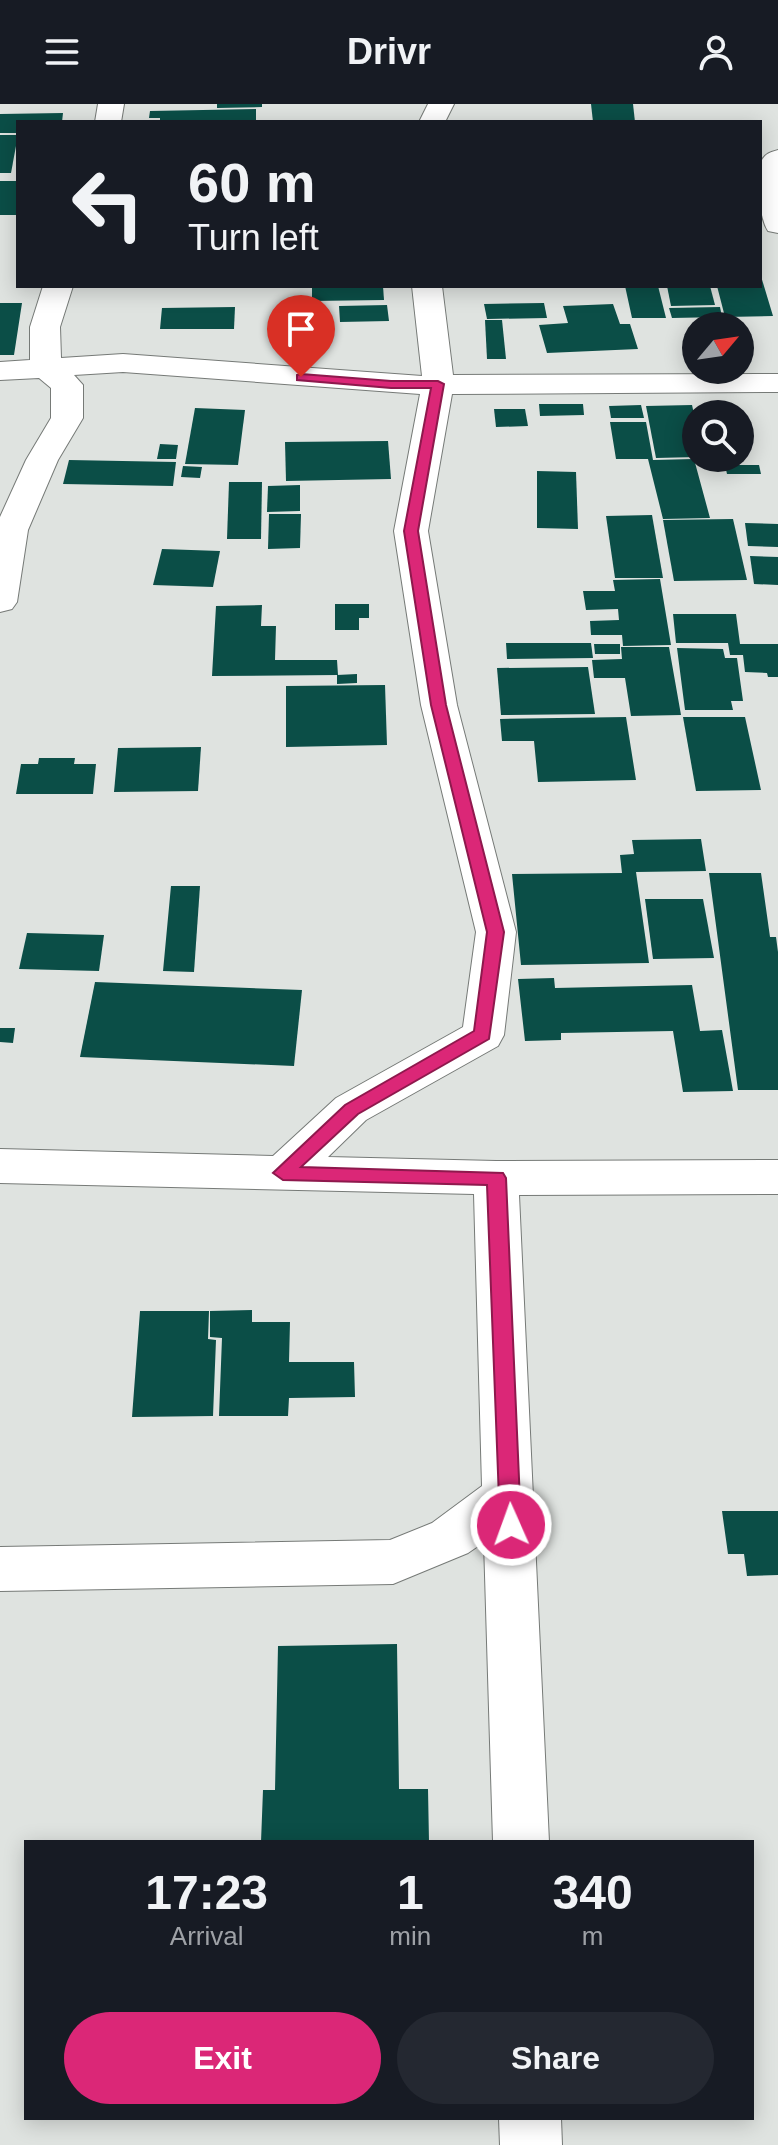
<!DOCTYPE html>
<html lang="en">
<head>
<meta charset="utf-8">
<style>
  :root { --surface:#171b24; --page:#242831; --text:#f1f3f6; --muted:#9ea1a6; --accent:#db2777 }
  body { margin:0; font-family:Arial,sans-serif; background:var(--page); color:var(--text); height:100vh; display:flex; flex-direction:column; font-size:30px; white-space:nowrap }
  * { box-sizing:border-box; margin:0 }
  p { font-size:26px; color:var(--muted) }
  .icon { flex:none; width:44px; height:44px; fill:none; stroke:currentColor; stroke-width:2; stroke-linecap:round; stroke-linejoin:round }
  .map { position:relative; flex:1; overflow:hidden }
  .panel { position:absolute; left:24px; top:1736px; width:730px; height:280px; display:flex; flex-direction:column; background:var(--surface); border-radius:0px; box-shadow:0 4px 20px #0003 }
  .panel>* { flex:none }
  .guide { position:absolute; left:16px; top:16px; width:746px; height:168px; border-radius:0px; box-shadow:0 4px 20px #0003; background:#171b24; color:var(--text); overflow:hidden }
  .needle { width:52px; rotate:61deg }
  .tools { position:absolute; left:682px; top:208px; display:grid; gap:16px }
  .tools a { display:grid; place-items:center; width:72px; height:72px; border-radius:50%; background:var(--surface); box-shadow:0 4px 20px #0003; font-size:40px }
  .pin { position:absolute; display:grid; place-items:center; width:68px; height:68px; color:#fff; margin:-82px -34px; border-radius:50% 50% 50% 0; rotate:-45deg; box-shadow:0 0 8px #0007 }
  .pin .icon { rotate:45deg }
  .me { position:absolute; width:88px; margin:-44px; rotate:358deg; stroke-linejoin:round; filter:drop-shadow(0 0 6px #0008) }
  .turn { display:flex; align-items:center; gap:28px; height:168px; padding:0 40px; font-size:36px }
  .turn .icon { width:104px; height:104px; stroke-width:2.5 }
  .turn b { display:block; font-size:56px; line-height:68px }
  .eta { display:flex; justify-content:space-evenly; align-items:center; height:136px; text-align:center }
  .eta b { font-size:48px; font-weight:800; line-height:56px }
  .cta { display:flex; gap:16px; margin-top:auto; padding:16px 40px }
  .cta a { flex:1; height:92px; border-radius:48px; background:var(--accent); color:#fff; font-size:32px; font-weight:800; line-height:92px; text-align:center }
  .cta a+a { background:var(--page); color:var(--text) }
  header { display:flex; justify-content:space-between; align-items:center; height:104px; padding:0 40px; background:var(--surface); font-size:36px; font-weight:800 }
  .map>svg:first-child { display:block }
  .building { fill:#0b4e47 }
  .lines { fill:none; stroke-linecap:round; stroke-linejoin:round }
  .minor-casing { stroke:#767a77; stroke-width:2 }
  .minor { fill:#fff; fill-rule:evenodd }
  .route { fill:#db2777; stroke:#8e194d; stroke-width:2 }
</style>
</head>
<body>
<header><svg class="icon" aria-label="menu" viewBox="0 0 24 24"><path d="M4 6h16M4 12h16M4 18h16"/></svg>Drivr<svg class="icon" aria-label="person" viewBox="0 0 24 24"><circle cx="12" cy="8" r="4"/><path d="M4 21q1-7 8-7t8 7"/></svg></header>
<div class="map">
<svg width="778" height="2041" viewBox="0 0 778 2041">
  <rect width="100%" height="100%" fill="#dfe3e0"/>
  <g class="building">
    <path d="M217,0H262V3L217,4Z"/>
    <path d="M591,0H633L635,18H593Z"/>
    <path d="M256,5V18H160V14H149L150,7Z"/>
    <path d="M63,9L62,18H18V29H0V10Z"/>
    <path d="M0,31H18L11,69H0Z"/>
    <rect x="0" y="77" width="18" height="34"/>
    <path d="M760,169L773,212L725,213L717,182H760Z"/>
    <path d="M312,182H383L384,196L312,197Z"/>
    <path d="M625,182H658L666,214H632Z"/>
    <path d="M667,182H710L715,201L671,202Z"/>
    <path d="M0,199H22L14,251H0Z"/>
    <path d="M544,199L547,214L487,215L484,200Z"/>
    <path d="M613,200L620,220H630L638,245L547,249L539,221L568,219L563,202Z"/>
    <path d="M387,201L389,217L340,218L339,202Z"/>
    <path d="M235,203L234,225H160L162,204Z"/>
    <path d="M720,203L722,213L672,214L669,204Z"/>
    <path d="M485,216H502L506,255H487Z"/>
    <path d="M539,300H583L584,311L540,312Z"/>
    <path d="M641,301L644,314H611L609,302Z"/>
    <path d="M692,301L696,319V353L656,354L646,302Z"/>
    <path d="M195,304L245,306L238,361L185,360Z"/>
    <path d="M494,305H525L528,322L496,323Z"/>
    <path d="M610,318H646L653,356L694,355L710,414L663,415L648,355H616Z"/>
    <path d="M388,337L391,375L286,377L285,338Z"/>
    <path d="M160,340L178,341L176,355H157Z"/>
    <path d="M69,356L176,358L173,382L63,380Z"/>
    <path d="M725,361H759L761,370H727Z"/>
    <path d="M183,362L202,363L200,374L181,373Z"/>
    <path d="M537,367L576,368L578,425L537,424Z"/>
    <path d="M229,378H262L261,435H227Z"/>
    <path d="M300,381V407L267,408L268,382Z"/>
    <path d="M269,410H301L300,444L268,445Z"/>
    <path d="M652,411L663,474H615L606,412Z"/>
    <path d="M733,415L747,476L674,477L663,416Z"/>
    <path d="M745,419L778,420V443L748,442Z"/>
    <path d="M162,445L220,447L213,483L153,481Z"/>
    <path d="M750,452L778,453V481L754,480Z"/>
    <path d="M660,475L671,541L623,542L622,531H591L590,517L619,516L618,505L586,506L583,487H615L613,476Z"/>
    <path d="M335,500H369V514H359V526H335Z"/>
    <path d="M262,501L261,522H276L275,556H337L338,571L212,572L216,502Z"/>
    <path d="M673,510H736L740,540H778V573H768L767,569L745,568L743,551H730L728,539H676Z"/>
    <path d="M506,539H591L593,554L507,555Z"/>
    <path d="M594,540H620V550H595Z"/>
    <path d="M621,543H669L681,611L631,612L625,574H594L592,556L622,555Z"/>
    <path d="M677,544L723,545L725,554H737L743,597H731L733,606H685Z"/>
    <path d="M588,563L595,610L501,611L497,564Z"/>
    <path d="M357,570V579L337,580V571Z"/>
    <path d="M385,581L387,641L286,643V582Z"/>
    <path d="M626,613L636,676L538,678L534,637H502L500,615Z"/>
    <path d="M683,613H745L761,686L696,687Z"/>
    <path d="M201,643L198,687L114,688L118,644Z"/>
    <path d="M39,654H75L74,660H96L93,690H16L21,660H38Z"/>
    <path d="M701,735L706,767L636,768L649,859L521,861L512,770L622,769L620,751L634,750L632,736Z"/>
    <path d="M709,769H761L770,833H776L778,848V986H738Z"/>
    <path d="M171,782H200L194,868L163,867Z"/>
    <path d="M645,795H703L714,854L653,855Z"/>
    <path d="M27,829L104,831L99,867L19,865Z"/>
    <path d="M554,874L555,884L692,881L700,927L722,926L733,987L683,988L673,927L561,929V936L525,937L518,875Z"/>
    <path d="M95,878L302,886L294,962L80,953Z"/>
    <path d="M0,924H15L13,939L0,938Z"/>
    <path d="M252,1206V1218H290L289,1258H354L355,1293L289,1294L288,1312H219L222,1234L210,1233V1207Z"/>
    <path d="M140,1207H209L208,1235L216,1236L213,1312L132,1313Z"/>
    <path d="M722,1407H778V1471L747,1472L744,1450H728Z"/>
    <path d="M397,1540L399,1685H428L429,1738H261L263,1686H275L278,1542Z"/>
  </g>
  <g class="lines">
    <g class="minor-casing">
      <g id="minor">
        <path d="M98,0H124L121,18H95Z"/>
        <path d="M428,0H454L445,18H419Z"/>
        <path d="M778,46V129L768,127C759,114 755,69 762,56C766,49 771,48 778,46Z"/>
        <path d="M43,182H73L60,223L61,254L123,250L422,272L412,182H442L453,271L778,270V288L452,290L428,427L457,601L516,828L504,931L498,942L366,1016L328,1053L496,1057L778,1056V1090L519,1091L549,1738H493L484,1438L468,1449L393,1480L0,1487V1443L390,1436L432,1419L482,1382L474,1090L0,1079V1045L273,1052L336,994L463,923L476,828L421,601L394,427L420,290L123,268L74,271L83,281V314L58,356L28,426L17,498L12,505L0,508V413L26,356L51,314V284L39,274L0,276V258L30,256V223Z"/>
        <path d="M499,2014H561L562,2041H500Z"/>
      </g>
    </g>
    <use href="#minor" class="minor"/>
  </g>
  <path class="route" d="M301,270L391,277H438L444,280L418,427L446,601L504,828L489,935L358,1010L301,1063L503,1069L506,1074L521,1421L518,1428L511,1430L503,1428L500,1421L487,1081L283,1076L273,1069L345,1001L474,927L487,828L431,601L404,427L431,284H391L297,276V271Z"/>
</svg>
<div class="tools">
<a><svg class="needle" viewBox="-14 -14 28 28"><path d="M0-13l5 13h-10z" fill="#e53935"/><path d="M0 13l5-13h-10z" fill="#9ea1a6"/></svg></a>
<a><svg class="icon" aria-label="search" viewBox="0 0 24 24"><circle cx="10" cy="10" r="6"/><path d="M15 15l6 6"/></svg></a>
</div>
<div class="pin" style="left:301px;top:273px;background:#d93025"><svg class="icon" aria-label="arrive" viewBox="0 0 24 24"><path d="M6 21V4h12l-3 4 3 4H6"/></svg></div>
<svg class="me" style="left:511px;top:1421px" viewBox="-20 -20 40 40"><circle r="17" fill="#db2777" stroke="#fff" stroke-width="3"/><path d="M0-11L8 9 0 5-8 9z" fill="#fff"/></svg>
<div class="guide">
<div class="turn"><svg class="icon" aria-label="left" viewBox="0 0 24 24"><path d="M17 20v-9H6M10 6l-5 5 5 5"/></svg><div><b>60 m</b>Turn left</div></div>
</div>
<section class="panel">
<div class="eta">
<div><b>17:23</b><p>Arrival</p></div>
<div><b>1</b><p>min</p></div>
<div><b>340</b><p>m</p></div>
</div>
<div class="cta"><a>Exit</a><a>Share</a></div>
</section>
</div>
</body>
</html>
